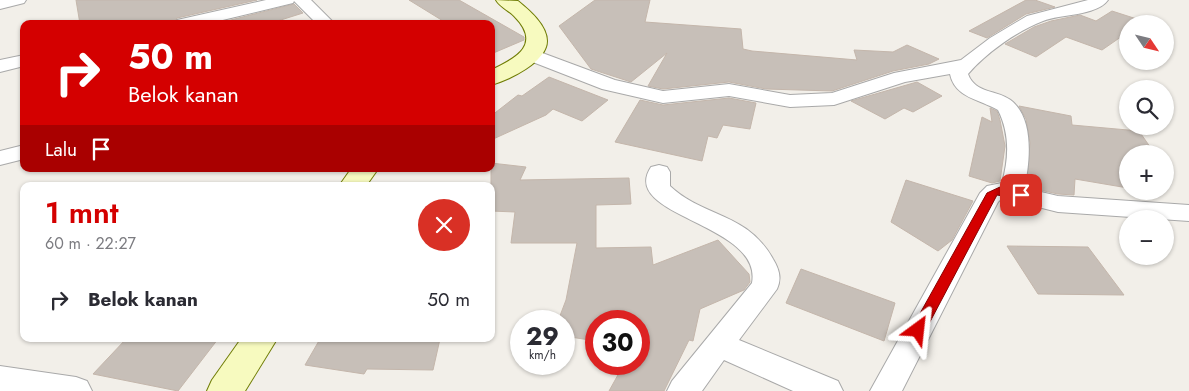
<!DOCTYPE html>
<html lang="id">
<head>
<meta charset="utf-8">
<style>
  :root { --surface:#fff; --page:#f7f7f7; --text:#2b2b33; --muted:#7c7c81; --accent:#d40000 }
  body { margin:0; font-family:Jost,sans-serif; background:var(--page); color:var(--text); height:100vh; display:flex; flex-direction:column; font-size:19px; white-space:nowrap }
  * { box-sizing:border-box; margin:0 }
  p { font-size:16px; color:var(--muted) }
  .icon { flex:none; width:28px; height:28px; fill:none; stroke:currentColor; stroke-width:2; stroke-linecap:round; stroke-linejoin:round }
  .map { position:relative; flex:1; overflow:hidden }
  .side { position:absolute; left:20px; top:182px; width:475px; height:160px; display:flex; flex-direction:column; background:var(--surface); border-radius:10px; box-shadow:0 1px 4px #0004 }
  .side>* { flex:none }
  .guide { position:absolute; left:20px; top:20px; width:475px; height:152px; border-radius:10px; box-shadow:0 1px 4px #0004; background:#d40000; color:#fff; overflow:hidden }
  .needle { width:32px; rotate:125deg }
  .controls { position:absolute; left:1119px; top:15px; display:grid; gap:10px }
  .controls a { display:grid; place-items:center; width:55px; height:55px; border-radius:50%; background:var(--surface); box-shadow:0 1px 4px #0004; font-size:25px }
  .speed { position:absolute; left:510px; top:310px; display:flex; gap:10px; font-size:25px; font-weight:700; text-align:center }
  .speed>* { display:grid; place-content:center; width:65px; height:65px; border-radius:50%; background:var(--surface); box-shadow:0 1px 4px #0004; line-height:1 }
  .speed small { font-size:12px; font-weight:400 }
  .speed .limit { border:8px solid #d22; background:#fff; color:#111 }
  .pin { position:absolute; display:grid; place-items:center; width:42px; height:42px; color:#fff; margin:-21px; border-radius:10px; box-shadow:0 2px 8px #0006 }
  .me { position:absolute; width:55px; margin:-28px; rotate:30deg; stroke-linejoin:round; filter:drop-shadow(0 0 4px #0008) }
  .turn { display:flex; align-items:center; gap:18px; height:105px; padding:0 25px; font-size:22px }
  .turn .icon { width:65px; height:65px; stroke-width:2.5 }
  .turn b { display:block; font-size:35px; line-height:42px }
  .then { display:flex; align-items:center; height:48px; padding:0 25px; background:#0003; gap:10px; font-size:19px }
  .round { display:grid; place-items:center; flex:none; width:52px; height:52px; border-radius:26px; background:var(--page) }
  .head { display:flex; align-items:center; justify-content:space-between; height:85px; padding:0 25px }
  h1 { font-size:30px; font-weight:600; line-height:38px; color:var(--accent) }
  ul { padding:0; list-style:none }
  li { display:flex; align-items:center; gap:15px; height:65px; padding:0 25px }
  li div { flex:1 }
  li b { display:block; font-size:19px }
  li em { font-style:normal }
  .map>svg:first-child { display:block }
  .building { fill:#c7bfb8; stroke:#c4b6ab }
  .lines { fill:none; stroke-linecap:round; stroke-linejoin:round }
  .street-casing { stroke:#a9a9a9; stroke-width:2 }
  .secondary-casing { stroke:#707d05; stroke-width:2 }
  .street { fill:#fff; fill-rule:evenodd }
  .secondary { fill:#f7fabf; fill-rule:evenodd }
  .route { fill:#d40000; stroke:#8a0000 }
</style>
</head>
<body>
<div class="map">
<svg width="1189" height="391" viewBox="0 0 1189 391">
  <rect width="100%" height="100%" fill="#f2efe9"/>
  <g class="building">
    <path d="M76,0H257L177,18L173,24H80Z"/>
    <path d="M409,0H459L524,37V40L491,54V24H448Z"/>
    <path d="M595,0H650L645,22L741,29L743,49L752,51L857,60L854,50L893,52L907,45L939,59L929,64L893,71L832,91L766,89L729,82L663,89L648,86L667,53L631,82L591,69L559,26Z"/>
    <path d="M1026,0H1035L1055,7L1026,14L987,38L969,31Z"/>
    <path d="M294,4L303,13L268,24H215Z"/>
    <path d="M1112,11L1143,21L1139,24H1128V32L1102,50L1066,37L1036,57L1005,44L1034,27L1051,21L1080,15L1096,21Z"/>
    <path d="M549,77L608,100L582,121L553,109L546,115L491,140V116L518,95L522,96Z"/>
    <path d="M917,82L942,96L913,112L904,108L885,119L851,101Z"/>
    <path d="M729,98L756,103L750,129L723,125L717,138L708,136L702,161L615,142L640,100L663,105Z"/>
    <path d="M1019,106L1071,116L1072,125L1139,131L1155,154H1128V188L1075,179L1074,195L1058,194L1026,187L1030,143L1026,119Z"/>
    <path d="M990,108L997,111L1000,120L1005,146L1000,181L992,183L969,176L982,117L992,122Z"/>
    <path d="M491,163L526,167L520,180L629,178L631,204L596,205V248L651,247L653,265L718,240L749,274L750,282L744,290L700,309L693,341L689,340L664,391H609L624,364H639V321H596V341L564,336V321H558L566,300L577,243H511L515,212L491,211Z"/>
    <path d="M906,180L973,201L952,240L938,251L891,222Z"/>
    <path d="M1007,246L1088,247L1124,295L1038,294Z"/>
    <path d="M801,269L895,303L884,341L786,303Z"/>
    <path d="M126,339H218L178,391L93,374Z"/>
    <path d="M320,339H440L433,370L367,369L364,374L305,365Z"/>
  </g>
  <g class="lines">
    <g class="street-casing">
      <g id="street">
        <path d="M0,0H26L24,3L0,9Z"/>
        <path d="M266,0H311L335,24H317L294,1L293,3L206,24H175L177,20Z"/>
        <path d="M1088,0H1108C1097,16 1060,14 1043,21C1017,31 986,53 968,74C976,95 999,89 1013,102C1034,121 1030,163 1024,188L1058,196L1189,205V221L1058,212L1002,198L998,202L902,391H870L980,193L987,186L1002,183C1009,158 1010,134 998,110C979,99 955,98 950,74L905,82L834,105L790,107L729,96L663,103L602,89L525,59L522,55L525,51H537L615,80L663,91L729,84L790,95L832,93L894,73L961,60L990,38L1027,16Z"/>
        <path d="M24,55V66L0,72V60Z"/>
        <path d="M24,145V159L0,165V151Z"/>
        <path d="M659,165L667,167L670,172V186C704,218 747,212 773,259C779,269 782,278 777,289L739,340L838,381L843,391H793L724,360L702,391H667L672,381L752,283C763,223 618,217 651,167Z"/>
        <path d="M0,366L76,377L87,381L92,391H0Z"/>
      </g>
    </g>
    <g class="secondary-casing">
      <g id="secondary">
        <path d="M496,0L518,1C529,10 547,25 547,41C547,62 509,80 491,85V70C517,58 542,44 514,16C508,10 500,7 496,0Z"/>
        <path d="M351,169H378L366,186H339Z"/>
        <path d="M241,339H277L245,391H207L212,380Z"/>
      </g>
    </g>
    <use href="#street" class="street"/>
    <use href="#secondary" class="secondary"/>
  </g>
  <path class="route" d="M1000,187L1025,193L1027,195L1021,199L997,195L923,335H913L911,330L913,326L987,193Z"/>
</svg>
<div class="controls">
<a><svg class="needle" viewBox="-14 -14 28 28"><path d="M0-13l5 13h-10z" fill="#e53935"/><path d="M0 13l5-13h-10z" fill="#7c7c81"/></svg></a>
<a><svg class="icon" aria-label="search" viewBox="0 0 24 24"><circle cx="10" cy="10" r="6"/><path d="M15 15l6 6"/></svg></a>
<a>+</a>
<a>−</a>
</div>
<div class="speed"><div>29<small>km/h</small></div><div class="limit">30</div></div>
<div class="pin" style="left:1021px;top:195px;background:#d93025"><svg class="icon" aria-label="arrive" viewBox="0 0 24 24"><path d="M6 21V4h12l-3 4 3 4H6"/></svg></div>
<svg class="me" style="left:918px;top:330px" viewBox="-20 -20 40 40"><path d="M0-17L14 15 0 8-14 15z" fill="#d40000" stroke="#fff" stroke-width="4"/></svg>
<div class="guide">
<div class="turn"><svg class="icon" aria-label="right" viewBox="0 0 24 24"><path d="M7 20v-9h11M14 6l5 5-5 5"/></svg><div><b>50 m</b>Belok kanan</div></div>
<div class="then">Lalu<svg class="icon" aria-label="arrive" viewBox="0 0 24 24"><path d="M6 21V4h12l-3 4 3 4H6"/></svg></div>
</div>
<section class="side">
<div class="head"><div><h1>1 mnt</h1><p>60 m · 22:27</p></div><a class="round" style="background:#d93025;color:#fff"><svg class="icon" aria-label="close" viewBox="0 0 24 24"><path d="M6 6l12 12M18 6L6 18"/></svg></a></div>
<ul>
<li><svg class="icon" aria-label="right" viewBox="0 0 24 24"><path d="M7 20v-9h11M14 6l5 5-5 5"/></svg><div><b>Belok kanan</b></div><em>50 m</em></li>
</ul>
</section>
</div>
</body>
</html>
